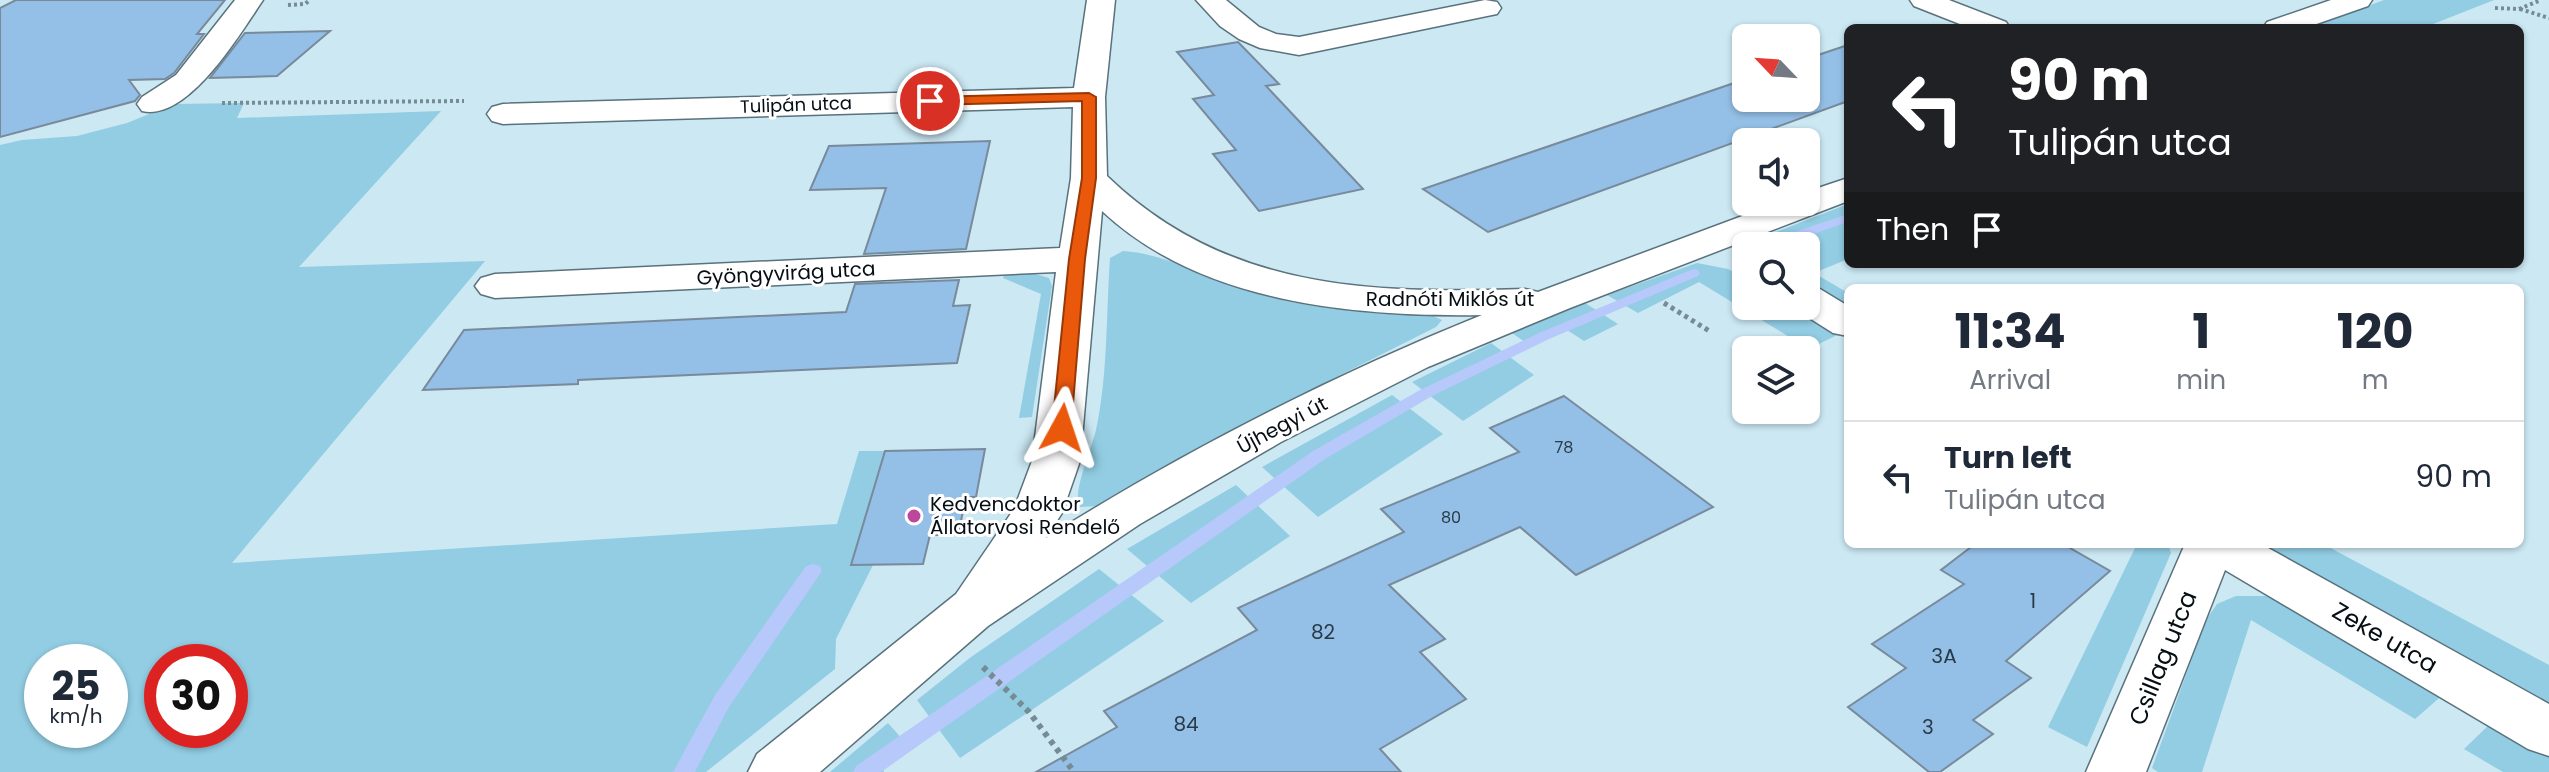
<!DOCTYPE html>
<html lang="en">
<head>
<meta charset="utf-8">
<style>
  :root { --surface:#fff; --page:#f6f6f7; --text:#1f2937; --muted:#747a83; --line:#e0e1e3 }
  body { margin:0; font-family:Poppins,sans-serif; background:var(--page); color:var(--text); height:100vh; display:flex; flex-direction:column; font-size:30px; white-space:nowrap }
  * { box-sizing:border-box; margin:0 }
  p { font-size:26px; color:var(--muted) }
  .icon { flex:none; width:44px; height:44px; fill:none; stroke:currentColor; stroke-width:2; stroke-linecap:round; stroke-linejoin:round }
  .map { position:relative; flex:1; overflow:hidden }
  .panel { position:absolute; left:1844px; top:284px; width:680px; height:264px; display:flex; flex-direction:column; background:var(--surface); border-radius:12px; box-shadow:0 2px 6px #0004 }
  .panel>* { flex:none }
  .guide { position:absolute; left:1844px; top:24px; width:680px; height:244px; border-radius:12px; box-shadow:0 2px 6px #0004; background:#202124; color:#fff; overflow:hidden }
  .needle { width:52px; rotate:295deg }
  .buttons { position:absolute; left:1732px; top:24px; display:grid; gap:16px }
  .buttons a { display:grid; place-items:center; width:88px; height:88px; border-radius:12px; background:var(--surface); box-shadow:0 2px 6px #0004; font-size:40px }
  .speed { position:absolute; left:24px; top:644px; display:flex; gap:16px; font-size:40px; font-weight:700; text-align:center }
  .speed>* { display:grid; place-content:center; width:104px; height:104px; border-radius:50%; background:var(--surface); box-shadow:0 2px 6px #0004; line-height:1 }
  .speed small { font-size:20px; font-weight:400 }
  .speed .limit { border:12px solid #d22; background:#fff; color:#111 }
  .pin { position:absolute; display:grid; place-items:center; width:68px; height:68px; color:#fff; margin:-34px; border:4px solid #fff; border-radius:50%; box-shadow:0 2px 8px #0007 }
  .me { position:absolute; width:88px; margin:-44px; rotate:5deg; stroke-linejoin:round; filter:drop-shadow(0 0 6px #0008) }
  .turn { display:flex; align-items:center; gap:28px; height:168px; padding:0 32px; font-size:36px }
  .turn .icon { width:104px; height:104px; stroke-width:2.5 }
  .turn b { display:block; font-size:56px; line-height:68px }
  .then { display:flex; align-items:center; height:76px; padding:0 32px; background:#0003; gap:16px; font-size:30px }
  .eta { display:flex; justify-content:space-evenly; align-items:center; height:136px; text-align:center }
  .eta b { font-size:48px; font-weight:700; line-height:56px }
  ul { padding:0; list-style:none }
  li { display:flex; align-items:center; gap:24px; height:112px; padding:0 32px; border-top:2px solid var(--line) }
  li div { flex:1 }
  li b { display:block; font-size:30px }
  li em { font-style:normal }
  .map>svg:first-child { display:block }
  .green { fill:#92cde3; fill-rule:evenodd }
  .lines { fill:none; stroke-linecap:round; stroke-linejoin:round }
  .stream { fill:#b7c8fa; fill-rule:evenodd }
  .building { fill:#94bfe6; stroke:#788a9b; stroke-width:2 }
  .minor-casing { stroke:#59727c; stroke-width:3 }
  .path-far2 { stroke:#768b93; stroke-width:4; stroke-dasharray:3 3; stroke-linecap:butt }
  .path-far1 { stroke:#768b93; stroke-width:5; stroke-dasharray:4 4; stroke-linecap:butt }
  .path { stroke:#768b93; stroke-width:6; stroke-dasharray:5 5; stroke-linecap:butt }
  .minor { fill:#fff; fill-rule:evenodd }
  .route { fill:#ea580c; stroke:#983908; stroke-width:2 }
  .poi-dot { fill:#be479e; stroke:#fff; stroke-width:3 }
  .labels { text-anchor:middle; stroke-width:6; stroke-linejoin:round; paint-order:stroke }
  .number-label { font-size:16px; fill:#293a47 }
  .far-street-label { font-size:18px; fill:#050e12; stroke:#fff }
  .street-label { font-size:20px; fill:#050e12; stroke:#fff }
  .poi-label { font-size:20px; fill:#050e12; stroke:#fff; text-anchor:start }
  .near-number-label { font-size:20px; fill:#293a47 }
  .near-street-label { font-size:24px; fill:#050e12; stroke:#fff }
</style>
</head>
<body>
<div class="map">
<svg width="2549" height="772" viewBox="0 0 2549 772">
  <rect width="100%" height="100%" fill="#cbe8f3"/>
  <g class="green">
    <path d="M2384,0H2494L2423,28H2309Z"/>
    <path d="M244,103L237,118L441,111L299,267L485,261L232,563L837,524L859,451H885L851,565H873L836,639L835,669L706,772H0V145L22,140L77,136L127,123L174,104ZM42,662H110V730H42ZM162,662H230V730H162Z"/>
    <path d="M1848,204V259L1814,273L1848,293V311L1806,287V246H1752L1753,241Z"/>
    <path d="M1123,251C1169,254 1209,279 1253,292C1310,310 1372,313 1431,315L1442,320L1436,327L1221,435L1100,506L1079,507C1073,490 1091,451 1096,430C1108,375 1106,315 1110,258Z"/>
    <path d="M1697,263L1728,269L1746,279V306H1791L1839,334L1809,349L1699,282L1638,313L1607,295Z"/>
    <path d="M1005,271H1025L1049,278L1052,286L1032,417L1019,418L1041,294L1003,278Z"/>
    <path d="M1585,303L1618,324L1584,341L1564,328L1528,344L1512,333Z"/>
    <path d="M1491,343L1534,375L1463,421L1412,382Z"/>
    <path d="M1392,395L1443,434L1318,517L1262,467Z"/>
    <path d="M1236,485L1290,536L1191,603L1127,549Z"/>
    <path d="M2134,544H2168L2171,553L2087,747L2048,727L2136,546Z"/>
    <path d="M2253,544H2323L2549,665V713Z"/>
    <path d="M1099,569L1164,621L960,758L917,700L971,657Z"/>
    <path d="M2236,596H2267L2302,606L2445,693L2415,719L2251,620L2202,772H2158L2152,768L2206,620L2217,604Z"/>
    <path d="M2492,722L2549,755V772H2503L2464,749Z"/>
    <path d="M888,723L911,749L883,769L884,772H830Z"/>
  </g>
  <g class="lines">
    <g class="stream">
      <path d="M1848,214V222L1780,246H1760L1762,243Z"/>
      <path d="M1693,269L1698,270L1700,273L1698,276L1549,339L1432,396L1325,459L881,772H853L856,766L1313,451L1420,390L1539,333Z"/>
      <path d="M813,564L820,566L822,571L729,707L695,772H673L715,695L806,566Z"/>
    </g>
  </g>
  <g class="building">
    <path d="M16,0H225L197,34H204L174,73L165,79L129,80L140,95L135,101L0,137V8Z"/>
    <path d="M330,31L277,76L210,78L245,33Z"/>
    <path d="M1238,42L1279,84L1266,86L1363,189L1259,211L1213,154L1236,150L1193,99L1214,95L1177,52Z"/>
    <path d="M1848,45V101L1488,232L1423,189L1746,79V98H1806V59Z"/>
    <path d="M990,141L966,249L864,254L886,188L810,190L829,146Z"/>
    <path d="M959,280L953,306L970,305L957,363L578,380V384L423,390L464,330L846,312L855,284Z"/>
    <path d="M1564,396L1713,507L1576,575L1520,527L1389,585L1445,639L1420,652L1466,699L1380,749L1401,772H1036L1117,727L1104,711L1257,630L1238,608L1404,532L1381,509L1519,452L1490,428Z"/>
    <path d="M985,449L976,497H966L958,535H930L923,564L851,565L885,451Z"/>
    <path d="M1975,544H2063L2110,571L2006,661L2031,678L1973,720L1993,734L1940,772H1929L1848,707L1906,668L1872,644L1964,584L1941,570Z"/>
  </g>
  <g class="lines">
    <g class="minor-casing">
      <g id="minor">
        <path d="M235,0H263C240,34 188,122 142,111L137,104L142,97L176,75Z"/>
        <path d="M1087,0H1115L1105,97L1107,176C1225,290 1369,294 1525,289L1538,292L1780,202H1806V192L1848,178V201L1570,308L1428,367L1281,442L1140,524L988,626L820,772H748L757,754L956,594L1014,509L1032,461L1056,272L495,298L481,294L475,286L481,278L495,274L1060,248L1071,178L1073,107L503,124L492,121L487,114L492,107L503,104L1074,88ZM1102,211C1200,303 1354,317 1482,315C1331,376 1184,451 1046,538L1062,513L1080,461Z"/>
        <path d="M1196,0H1226L1259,27L1276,34L1299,37L1485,0L1497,2L1501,8L1497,14L1487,16L1299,55L1260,48L1239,39L1220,26Z"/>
        <path d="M1910,0H1949L2006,22L2010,28H1970L1914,6Z"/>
        <path d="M2331,0H2372L2368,6L2305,28H2263L2267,22Z"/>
        <path d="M1806,286L1820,289L1848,306V336L1833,333L1792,307L1806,306Z"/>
        <path d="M2185,544H2261L2549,704V756L2528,749L2225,570L2146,772H2086Z"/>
      </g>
    </g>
    <g class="path-far2">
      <path d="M288,5L305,4L310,0"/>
      <path d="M2495,8L2519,9L2541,0"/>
      <path d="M2520,9L2549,18"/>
      <path d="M222,103L464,101"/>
    </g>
    <path class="path-far1" d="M1664,303L1711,332"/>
    <path class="path" d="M983,667L1029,712L1074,772"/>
    <use href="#minor" class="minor"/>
  </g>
  <path class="route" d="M1089,93L1096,97V178L1085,259L1071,428L1062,434L1052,428L1069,259L1082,178V101L930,105L924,101L930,97Z"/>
  <circle class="poi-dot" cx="914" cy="516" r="8"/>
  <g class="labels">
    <g class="number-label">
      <text x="1564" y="453">78</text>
      <text x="1451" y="523">80</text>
    </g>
    <g class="far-street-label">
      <text transform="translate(796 105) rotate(-2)" y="6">Tulipán utca</text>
    </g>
    <g class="street-label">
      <text transform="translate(786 273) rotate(-3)" y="7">Gyöngyvirág utca</text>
      <text x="1450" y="306">Radnóti Miklós út</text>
      <text transform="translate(1282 425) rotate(-28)" y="7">Újhegyi út</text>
    </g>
    <g class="poi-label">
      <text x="930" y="511">Kedvencdoktor<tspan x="930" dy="23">Állatorvosi Rendelő</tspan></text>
    </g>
    <g class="near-number-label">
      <text x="2033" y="608">1</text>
      <text x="1323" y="639">82</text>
      <text x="1944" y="663">3A</text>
      <text x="1186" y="731">84</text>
      <text x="1928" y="734">3</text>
    </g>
    <g class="near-street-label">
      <text transform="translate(2385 638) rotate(30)" y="8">Zeke utca</text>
      <text transform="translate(2163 658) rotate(-68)" y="8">Csillag utca</text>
    </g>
  </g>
</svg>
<div class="buttons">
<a><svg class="needle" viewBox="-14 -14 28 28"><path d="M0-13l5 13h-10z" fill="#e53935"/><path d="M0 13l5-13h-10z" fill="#747a83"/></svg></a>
<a><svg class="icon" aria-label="sound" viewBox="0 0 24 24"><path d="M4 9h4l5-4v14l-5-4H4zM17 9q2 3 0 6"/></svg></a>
<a><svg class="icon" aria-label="search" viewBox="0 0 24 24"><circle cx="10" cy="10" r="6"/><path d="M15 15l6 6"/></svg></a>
<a><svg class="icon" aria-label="layers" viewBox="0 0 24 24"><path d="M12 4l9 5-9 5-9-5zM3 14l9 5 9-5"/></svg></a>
</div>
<div class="speed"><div>25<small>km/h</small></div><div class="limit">30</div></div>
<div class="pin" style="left:930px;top:101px;background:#d93025"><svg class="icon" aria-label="arrive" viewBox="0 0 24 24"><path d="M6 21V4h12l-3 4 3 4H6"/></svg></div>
<svg class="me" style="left:1062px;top:428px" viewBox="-20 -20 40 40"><path d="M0-17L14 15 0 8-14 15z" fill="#ea580c" stroke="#fff" stroke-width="4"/></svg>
<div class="guide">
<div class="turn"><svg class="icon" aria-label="left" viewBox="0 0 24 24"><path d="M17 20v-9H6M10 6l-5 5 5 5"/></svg><div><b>90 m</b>Tulipán utca</div></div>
<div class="then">Then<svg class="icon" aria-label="arrive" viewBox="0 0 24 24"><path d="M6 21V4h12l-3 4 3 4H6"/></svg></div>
</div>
<section class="panel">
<div class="eta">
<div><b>11:34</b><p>Arrival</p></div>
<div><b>1</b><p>min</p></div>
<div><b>120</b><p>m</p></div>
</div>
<ul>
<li><svg class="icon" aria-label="left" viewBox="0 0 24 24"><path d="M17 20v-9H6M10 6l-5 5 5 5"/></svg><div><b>Turn left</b><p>Tulipán utca</p></div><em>90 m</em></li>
</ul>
</section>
</div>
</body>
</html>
